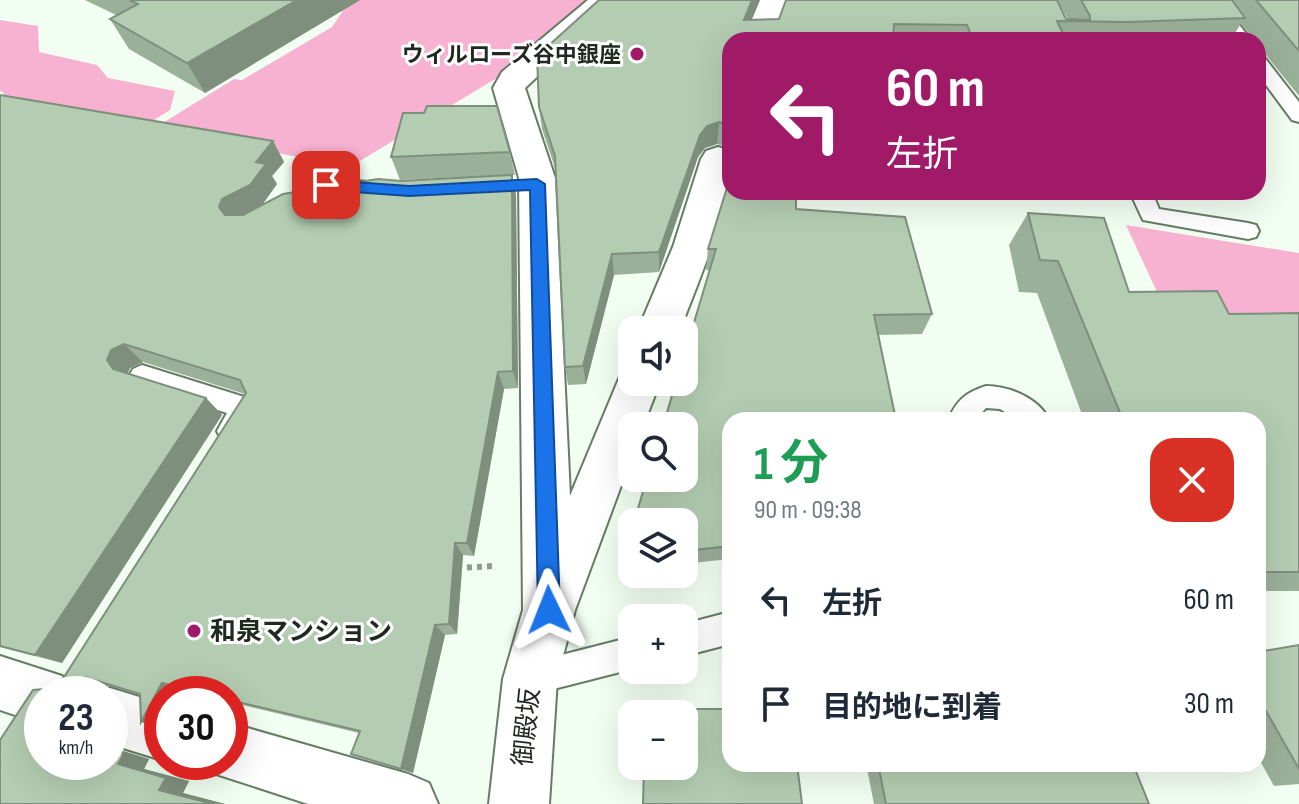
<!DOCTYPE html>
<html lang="ja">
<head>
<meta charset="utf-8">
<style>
  :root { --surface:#fff; --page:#f6f6f7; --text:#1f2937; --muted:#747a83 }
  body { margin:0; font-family:"Sofia Sans Condensed","Noto Sans JP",sans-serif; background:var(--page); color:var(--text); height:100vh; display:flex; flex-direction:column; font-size:30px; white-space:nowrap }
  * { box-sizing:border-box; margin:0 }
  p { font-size:26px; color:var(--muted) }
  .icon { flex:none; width:44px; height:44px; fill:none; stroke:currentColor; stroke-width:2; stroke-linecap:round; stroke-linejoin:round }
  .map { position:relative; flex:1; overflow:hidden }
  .details { position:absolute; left:722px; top:412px; width:544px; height:360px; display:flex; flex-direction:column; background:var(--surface); border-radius:24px; box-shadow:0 8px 32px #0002 }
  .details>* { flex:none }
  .top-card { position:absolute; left:722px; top:32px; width:544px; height:168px; border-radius:24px; box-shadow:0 8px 32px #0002; background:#a01a68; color:#fff; overflow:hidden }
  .tools { position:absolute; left:618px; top:316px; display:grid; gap:16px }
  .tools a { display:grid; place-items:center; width:80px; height:80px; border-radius:16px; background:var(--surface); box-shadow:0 8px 32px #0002; font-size:40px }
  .speed { position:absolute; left:24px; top:676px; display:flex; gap:16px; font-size:40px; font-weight:700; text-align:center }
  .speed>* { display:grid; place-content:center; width:104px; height:104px; border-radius:50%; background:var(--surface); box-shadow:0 8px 32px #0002; line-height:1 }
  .speed small { font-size:20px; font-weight:400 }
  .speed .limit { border:12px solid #d22; background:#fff; color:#111 }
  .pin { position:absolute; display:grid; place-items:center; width:68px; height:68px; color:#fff; margin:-34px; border-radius:16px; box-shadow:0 4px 12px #0006 }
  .me { position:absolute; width:88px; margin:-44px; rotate:358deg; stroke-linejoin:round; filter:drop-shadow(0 0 6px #0008) }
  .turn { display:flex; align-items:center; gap:28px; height:168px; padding:0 32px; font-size:36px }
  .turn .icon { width:104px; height:104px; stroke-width:2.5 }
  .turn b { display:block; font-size:56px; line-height:68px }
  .round { display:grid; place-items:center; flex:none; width:84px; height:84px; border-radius:24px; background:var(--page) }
  .headline { display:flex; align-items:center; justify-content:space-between; height:136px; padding:0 32px }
  h1 { font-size:48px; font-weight:700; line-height:60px; color:#1e9e55 }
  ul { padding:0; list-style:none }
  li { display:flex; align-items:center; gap:24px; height:104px; padding:0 32px }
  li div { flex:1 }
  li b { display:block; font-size:30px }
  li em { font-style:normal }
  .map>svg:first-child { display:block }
  .green { fill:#f6b2d0 }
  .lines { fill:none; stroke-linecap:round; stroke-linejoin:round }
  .lane-casing { stroke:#657d64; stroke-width:4 }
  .street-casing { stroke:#657d64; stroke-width:4 }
  .path { stroke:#909b90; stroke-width:6; stroke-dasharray:5 5; stroke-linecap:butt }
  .lane { fill:#fff; fill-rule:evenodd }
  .street { fill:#fff; fill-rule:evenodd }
  .wall { fill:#9bb099 }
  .shaded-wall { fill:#7e907d }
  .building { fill:#b4cdb2; stroke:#7e907d; stroke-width:2 }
  .route { fill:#1a73e8; stroke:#114b97; stroke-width:2 }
  .poi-dot { fill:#a01a68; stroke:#fff; stroke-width:3 }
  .labels { text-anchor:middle; stroke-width:6; stroke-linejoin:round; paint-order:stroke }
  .far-poi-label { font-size:22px; font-weight:bold; fill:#1f291f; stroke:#fff; text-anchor:end }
  .poi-label { font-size:26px; font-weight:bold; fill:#1f291f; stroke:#fff; text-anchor:start }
  .street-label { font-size:26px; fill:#1f291f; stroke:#fff }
</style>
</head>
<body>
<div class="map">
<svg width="1299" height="804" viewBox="0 0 1299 804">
  <rect width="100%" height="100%" fill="#f3fef3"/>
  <g class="green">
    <path d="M350,0H589L500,76L350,167L153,129L234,79L242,80L332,27Z"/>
    <path d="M0,20L38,26L39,52L97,65L108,78L175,91L170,110L148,124L8,107L3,92L0,91Z"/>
    <path d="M1126,225L1299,253V340L1162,303Z"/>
  </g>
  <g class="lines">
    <g class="lane-casing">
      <g id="lane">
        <path d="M1203,0H1220L1251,40H1233Z"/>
        <path d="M1258,56L1264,57L1299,102V122L1292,120L1258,74Z"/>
        <path d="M326,178L377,183L381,188L377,193C361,198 342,188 326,194C310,199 296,215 278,210L275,205L278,200Z"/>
        <path d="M1130,192H1152L1159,209L1248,223L1256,225L1259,231L1256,237L1248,239L1143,220Z"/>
        <path d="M142,365L254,400L258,408C250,425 241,447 221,439L217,431L227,413L133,383L129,376L133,369Z"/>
        <path d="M986,386C1009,386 1039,398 1049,420H1018L1000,409L986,408L975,420H948C957,400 965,393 986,386Z"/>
        <path d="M730,612V644L684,656V624Z"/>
        <path d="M632,637V669L530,695L519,690L514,679L519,668L530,663Z"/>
      </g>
    </g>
    <g class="street-casing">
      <g id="street">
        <path d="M588,0H619L525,88L555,178L570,496L623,369L632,366V382H660L643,426H632V456L575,610L557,679L549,804H489L503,679L523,610L519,178L493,88L502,72Z"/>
        <path d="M760,0H788L773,40H743Z"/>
        <path d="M718,147L730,151C730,213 701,273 680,330H638L673,247L701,159L706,151Z"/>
        <path d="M0,656L62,676L69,694H42V724L0,710Z"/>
        <path d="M110,688L162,704V760L110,744V694H96Z"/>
        <path d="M230,723L408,774L429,783L438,804H308L210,772L205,762H230Z"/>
      </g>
    </g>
    <path class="path" d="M457,568L494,566"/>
    <use href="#lane" class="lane"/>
    <use href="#street" class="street"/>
  </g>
  <g class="wall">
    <path d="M85,0H360L205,93L129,49L110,19L116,15Z"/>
    <path d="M599,0H759L750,20L1068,19L1057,0H1299V96L1258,45V40H1254L1241,24L1230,40H730V148L717,144L705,148L698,157L659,272L614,275L586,384L568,385L565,367L556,171L542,129L539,107Z"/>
    <path d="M0,95L273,141L284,162L272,176L277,184L262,205L283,194L378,179L402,181L469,177L400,180L391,157L403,113H424L427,106H497L510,152L515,175H512L516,195L518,388L504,389L474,556L463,555L457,634L445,635L413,773L351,754L359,733L230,702V694H198L184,691L183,694H162V727L141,722L140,694L111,685L93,693L97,694H42V762H110V747L149,759L144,769L189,781L183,793L225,804H0V740L33,690L57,688L245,394L143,362L130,368L128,373L206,398L222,415L62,663L0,647Z"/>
    <path d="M730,164V192L796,209L932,314L922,334L878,335L730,420V559L692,563L691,568L684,569V522L710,270H706L708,249L729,182Z"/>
    <path d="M1028,213L1129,292L1229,314L1299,313V591H1258V420H1084L1037,293L1019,292L1009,245Z"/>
    <path d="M632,527V573L623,574L622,561Z"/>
    <path d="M1299,645V784L1274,786L1258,757V652Z"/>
    <path d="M730,682V764L726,690Z"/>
    <path d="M866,764H1133L1144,804H874Z"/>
  </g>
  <g class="shaded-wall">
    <path d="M297,0H360L205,93L187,63Z"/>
    <path d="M752,0H759L742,40L744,20Z"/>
    <path d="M719,122L717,144L705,148L698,157L659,272V252L700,135L707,126Z"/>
    <path d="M273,141L284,162L272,176L277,184L262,205L232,227L219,207L222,199Z"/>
    <path d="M512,175L516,195L518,388L513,371Z"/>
    <path d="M612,254L614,275L586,384L583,366Z"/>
    <path d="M124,344L143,362L130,368L126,377L113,369L107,360L111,350Z"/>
    <path d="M498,372L504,389L474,556L467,543Z"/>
    <path d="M206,398L222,415L62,663L35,655Z"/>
    <path d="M455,543L463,555L457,634L449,624Z"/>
    <path d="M435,625L445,635L413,773L401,769Z"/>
    <path d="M85,677L111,685L93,693L97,694H81L70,690L67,686Z"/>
    <path d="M162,683L184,691L183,694H162V727L141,722Z"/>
    <path d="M110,747L149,759L144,769L189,781L183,793L225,804H213L159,790L118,764L110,750Z"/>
  </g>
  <g class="building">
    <path d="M130,0H297L187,63L110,19L138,4Z"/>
    <path d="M599,0H752L744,20L779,19L786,0H1057L1066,19L1090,20V16L1081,0H1232L1245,18L1127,22L1057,21L1066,40H973L967,25L894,24L893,40H730V125L719,122L707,126L700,135L659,252L612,254L583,366L565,367L555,156L539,107L537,56Z"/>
    <path d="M1256,0H1299V51Z"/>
    <path d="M0,95L273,141L256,162L266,164L250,185L222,199L219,207L225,215H243L283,194L378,179L402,181L512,175L513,371L498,372L467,543H455L449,624L435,625L401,769L351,754L360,731L230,700V694H207L162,683L141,722L140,694L85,677L67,686L70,690H81V694H42V762H110V750L124,754L118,764L166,778L159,790L213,804H0V740L33,690L57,688L246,393L240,380L124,344L111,350L107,360L113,369L206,398L35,655L0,646Z"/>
    <path d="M427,106H497L510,152L391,157L403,113H424Z"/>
    <path d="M730,178V192H796V209L905,217L932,314L874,315L896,420H730V546L694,550L693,555L684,556V522H634L647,478H684V426H663L676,382H684V356L716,249H708Z"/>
    <path d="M1028,213L1104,218L1129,292L1217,291L1229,314L1299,313V572H1258V420H1123L1058,261L1040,260Z"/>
    <path d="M632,527V560L622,561Z"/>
    <path d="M1299,645V769L1258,697V652Z"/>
    <path d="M645,709H730V764H797L802,804H643L644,766H684V714H645Z"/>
    <path d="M878,764H1133L1149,804H886Z"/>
  </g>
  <path class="route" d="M537,179L545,184L560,610L557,617L549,620L542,617L538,610L530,190L409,196L326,190L318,185L326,180L409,186Z"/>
  <g class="poi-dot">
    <circle cx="637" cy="54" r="8"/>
    <circle cx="194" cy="631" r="8"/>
  </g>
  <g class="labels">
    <g class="far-poi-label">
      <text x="621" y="62">ウィルローズ谷中銀座</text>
    </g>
    <g class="poi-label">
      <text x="210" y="640">和泉マンション</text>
    </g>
    <g class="street-label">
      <text transform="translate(526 727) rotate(-84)" y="9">御殿坂</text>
    </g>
  </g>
</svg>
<div class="tools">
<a><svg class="icon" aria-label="sound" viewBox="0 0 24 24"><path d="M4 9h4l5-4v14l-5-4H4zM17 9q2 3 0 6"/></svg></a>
<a><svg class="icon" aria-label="search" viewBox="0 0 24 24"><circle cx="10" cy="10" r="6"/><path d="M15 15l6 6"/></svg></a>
<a><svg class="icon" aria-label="layers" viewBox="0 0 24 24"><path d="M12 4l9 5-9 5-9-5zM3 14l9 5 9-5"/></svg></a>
<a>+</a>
<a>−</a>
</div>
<div class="speed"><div>23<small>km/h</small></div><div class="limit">30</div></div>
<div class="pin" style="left:326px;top:185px;background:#d93025"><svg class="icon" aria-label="arrive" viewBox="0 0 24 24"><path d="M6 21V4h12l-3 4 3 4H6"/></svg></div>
<svg class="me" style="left:549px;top:610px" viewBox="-20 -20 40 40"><path d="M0-17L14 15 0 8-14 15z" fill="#1a73e8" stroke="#fff" stroke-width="4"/></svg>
<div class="top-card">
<div class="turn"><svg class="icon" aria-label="left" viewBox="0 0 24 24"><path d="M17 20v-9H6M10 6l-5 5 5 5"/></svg><div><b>60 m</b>左折</div></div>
</div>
<section class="details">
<div class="headline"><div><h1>1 分</h1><p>90 m · 09:38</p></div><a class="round" style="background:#d93025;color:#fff"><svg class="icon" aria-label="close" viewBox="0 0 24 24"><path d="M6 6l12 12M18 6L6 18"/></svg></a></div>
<ul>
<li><svg class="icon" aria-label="left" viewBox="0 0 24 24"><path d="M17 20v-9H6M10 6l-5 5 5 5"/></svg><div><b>左折</b></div><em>60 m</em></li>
<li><svg class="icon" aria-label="arrive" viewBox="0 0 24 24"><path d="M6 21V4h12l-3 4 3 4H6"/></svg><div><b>目的地に到着</b></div><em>30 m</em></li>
</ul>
</section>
</div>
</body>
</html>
